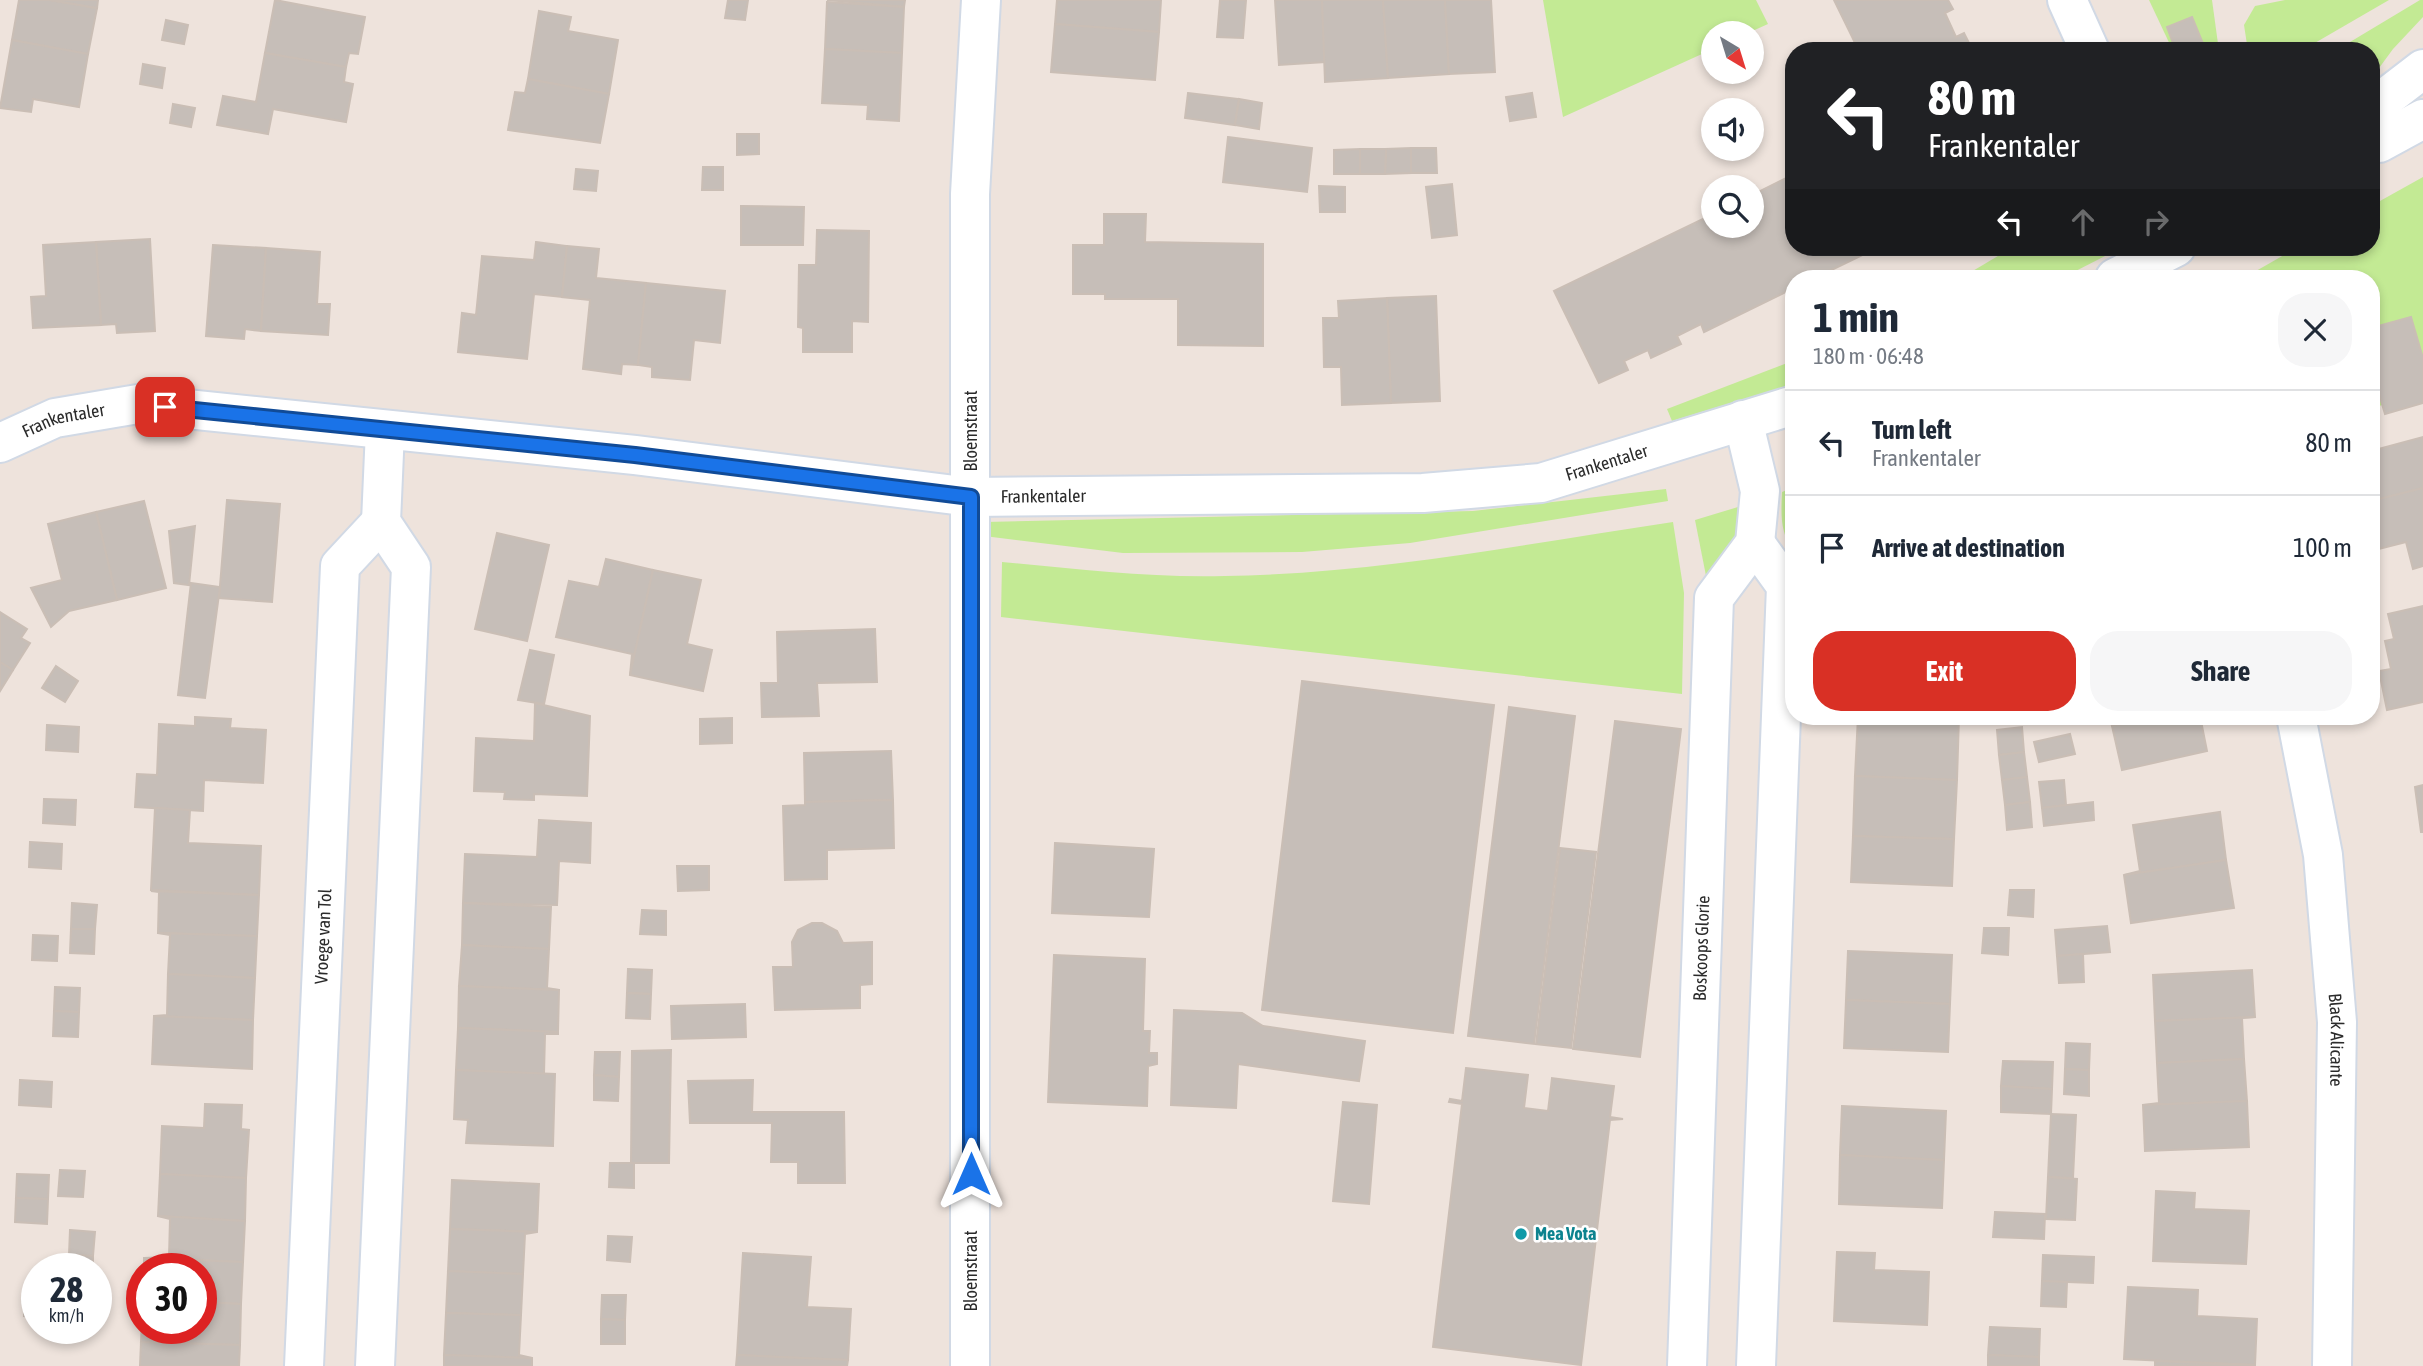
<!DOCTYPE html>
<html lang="en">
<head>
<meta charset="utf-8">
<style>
  :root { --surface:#fff; --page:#f6f6f7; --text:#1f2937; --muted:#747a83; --line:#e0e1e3; --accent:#d93025 }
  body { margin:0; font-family:"Asap Condensed",sans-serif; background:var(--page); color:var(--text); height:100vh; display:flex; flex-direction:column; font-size:26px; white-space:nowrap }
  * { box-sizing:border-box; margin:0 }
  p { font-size:23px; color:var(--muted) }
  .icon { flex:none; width:38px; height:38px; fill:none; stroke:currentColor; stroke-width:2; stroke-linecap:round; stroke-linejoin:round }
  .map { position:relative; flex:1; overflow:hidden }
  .details { position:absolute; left:1785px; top:270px; width:595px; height:455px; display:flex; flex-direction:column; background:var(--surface); border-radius:28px; box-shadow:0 4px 10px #0003 }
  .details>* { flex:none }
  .hud { position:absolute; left:1785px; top:42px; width:595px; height:214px; border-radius:28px; box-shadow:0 4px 10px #0003; background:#202124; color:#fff; overflow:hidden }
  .needle { width:46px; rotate:142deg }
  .fabs { position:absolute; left:1701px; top:21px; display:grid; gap:14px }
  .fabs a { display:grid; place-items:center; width:63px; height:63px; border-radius:50%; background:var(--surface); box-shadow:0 4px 10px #0003; font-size:35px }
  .speed { position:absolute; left:21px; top:1253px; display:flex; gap:14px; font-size:35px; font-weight:700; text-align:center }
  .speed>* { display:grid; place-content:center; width:91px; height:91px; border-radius:50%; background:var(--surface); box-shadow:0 4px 10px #0003; line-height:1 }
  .speed small { font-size:18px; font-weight:400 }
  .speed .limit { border:10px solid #d22; background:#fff; color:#111 }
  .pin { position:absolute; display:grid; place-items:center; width:60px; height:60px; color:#fff; margin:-30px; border-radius:14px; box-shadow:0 4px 10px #0006 }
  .me { position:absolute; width:77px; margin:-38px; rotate:0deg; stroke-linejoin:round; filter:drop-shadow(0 0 5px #0008) }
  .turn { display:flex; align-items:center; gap:24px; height:147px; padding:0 28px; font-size:32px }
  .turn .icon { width:91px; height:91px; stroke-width:2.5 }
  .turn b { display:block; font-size:49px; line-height:60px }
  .lanes { display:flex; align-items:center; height:66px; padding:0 28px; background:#0003; justify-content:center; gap:35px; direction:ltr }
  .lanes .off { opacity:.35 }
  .round { display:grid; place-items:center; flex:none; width:74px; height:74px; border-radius:28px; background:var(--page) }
  .overview { display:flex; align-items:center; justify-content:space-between; height:119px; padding:0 28px }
  h1 { font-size:42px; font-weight:700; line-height:52px }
  .primary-button { display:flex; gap:14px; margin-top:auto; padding:14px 28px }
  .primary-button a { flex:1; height:80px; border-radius:28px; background:var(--accent); color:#fff; font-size:28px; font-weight:700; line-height:80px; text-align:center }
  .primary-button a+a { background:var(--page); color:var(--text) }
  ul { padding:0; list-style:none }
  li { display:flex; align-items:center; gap:21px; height:105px; padding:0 28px; border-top:2px solid var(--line) }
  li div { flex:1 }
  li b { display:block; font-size:26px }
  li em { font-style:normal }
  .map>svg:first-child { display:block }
  .green { fill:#c3ea94 }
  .building { fill:#c6beb8; stroke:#cabeb5; stroke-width:2 }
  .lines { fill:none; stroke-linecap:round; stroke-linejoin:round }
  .street-casing { stroke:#d1d9e5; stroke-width:42 }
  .street { stroke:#fff; stroke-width:38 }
  .route-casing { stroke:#114b97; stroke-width:18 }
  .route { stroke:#1a73e8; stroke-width:12 }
  .culture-dot { fill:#0f9aa8; stroke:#fff; stroke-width:2.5 }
  .labels { text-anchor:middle; stroke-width:5; stroke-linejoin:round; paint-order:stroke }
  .street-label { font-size:18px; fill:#2b2b2b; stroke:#fff }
  .culture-label { font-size:18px; font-weight:bold; fill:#0d838f; stroke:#fff; text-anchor:start }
</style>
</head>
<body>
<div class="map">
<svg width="2423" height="1366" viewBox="0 0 2423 1366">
  <rect width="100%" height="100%" fill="#eee3dc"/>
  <g class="green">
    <path d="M1543,0H1756L1768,24L1748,33H1713V49L1563,117Z"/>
    <path d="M2149,0H2212L2219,51H2173Z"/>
    <path d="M2285,0H2389L2301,51H2248L2244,25L2255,6Z"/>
    <path d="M2420,0H2423V17L2393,49L2371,79V51H2335Z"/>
    <path d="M2423,177V390L2371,409V278H2258L2256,271L2298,247H2371V206Z"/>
    <path d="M2013,247H2108L2111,253L2062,278H1961Z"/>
    <path d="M1790,362L1794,384L1672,421L1667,409Z"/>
    <path d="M1794,487V553C1780,532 1781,516 1782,492Z"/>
    <path d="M1666,489L1668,501L1410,543L1302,552L1123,553L984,536L985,522L1473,511Z"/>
    <path d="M1738,507L1739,530L1709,591L1695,520Z"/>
    <path d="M1673,522L1684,593L1682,694L1001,617L1002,562C1076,569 1150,578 1225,576C1376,574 1524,544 1673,522Z"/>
  </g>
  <g class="building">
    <path d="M19,0H50L97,8L88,54L12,40Z"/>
    <path d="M50,0H98L97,8Z"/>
    <path d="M275,0L365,17L358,54L349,53L346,67L265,53Z"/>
    <path d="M728,0H748L745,20L725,18Z"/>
    <path d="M827,0H905L904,7Z"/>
    <path d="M1057,0H1161L1159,32L1055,24Z"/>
    <path d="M1220,0H1246L1243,38L1217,37Z"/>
    <path d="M1275,0H1322L1325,62L1279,65Z"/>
    <path d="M1322,0H1383L1388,78L1325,82Z"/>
    <path d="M1383,0H1445L1449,74L1388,78Z"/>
    <path d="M1445,0H1491L1495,72L1449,74Z"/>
    <path d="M1834,0H1948L1953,9L1945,13L1956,37L1964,33L1973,51H1859Z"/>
    <path d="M827,2L904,7L902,53L825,49Z"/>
    <path d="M539,11L571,17L568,31L618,40L609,94L528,79Z"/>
    <path d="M2192,17L2206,51H2176L2167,27Z"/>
    <path d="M166,20L188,25L184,44L162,40Z"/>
    <path d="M1055,24L1159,32L1155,80L1051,72Z"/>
    <path d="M12,40L88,54L79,107L33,99L31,112L0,108Z"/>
    <path d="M825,49L902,53L899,121L867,119L868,105L822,103Z"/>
    <path d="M265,53L346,67L344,82L353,84L346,122L273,109L268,134L217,125L223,96L256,102Z"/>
    <path d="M143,64L165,68L162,88L140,84Z"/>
    <path d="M528,79L609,94L600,143L508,130L515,92L525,93Z"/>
    <path d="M1188,93L1239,99L1235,125L1185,118Z"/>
    <path d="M1532,93L1536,117L1510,121L1506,97Z"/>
    <path d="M1239,99L1262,103L1259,129L1235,125Z"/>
    <path d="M173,104L195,108L191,127L170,123Z"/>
    <path d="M737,134H759V154L737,155Z"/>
    <path d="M1228,137L1312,148L1307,192L1223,182Z"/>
    <path d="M1411,148V173L1385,174L1386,149Z"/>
    <path d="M1411,148H1436L1437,173H1411Z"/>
    <path d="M1360,149V174H1334V150Z"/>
    <path d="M1360,149H1386L1385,174H1360Z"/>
    <path d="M703,167H723V190H702Z"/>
    <path d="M576,169L598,171L596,191L574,189Z"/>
    <path d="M1794,174V247H1879L1815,278H1794V288L1704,332L1701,324L1677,336L1681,344L1651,358L1648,350L1624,361L1628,370L1599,383L1554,291L1713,214V226H1752V195Z"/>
    <path d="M1452,184L1457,235L1432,238L1426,187Z"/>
    <path d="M1319,186L1345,187V212H1320Z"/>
    <path d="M741,206L804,207L803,245H741Z"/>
    <path d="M1104,214H1146L1145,242L1263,244V346L1178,345V299H1105V294H1073V245H1104Z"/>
    <path d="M817,230L869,231L868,322L852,321V352H803V328L798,327L799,265H816Z"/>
    <path d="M150,239L155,331L117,333L116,324L101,325L96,242Z"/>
    <path d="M96,242L101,325L33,328L31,297L46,296L43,245Z"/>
    <path d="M536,242L567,246L562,297L534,294L527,359L458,352L462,313L476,315L482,256L534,260Z"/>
    <path d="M213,245L266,248L261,331L245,329L244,339L206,336Z"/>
    <path d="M567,246L599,249L596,278L646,283L638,365L622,364L621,374L583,369L590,300L562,297Z"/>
    <path d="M266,248L320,252L317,304H330L328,335L261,331Z"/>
    <path d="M646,283L725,291L720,343L694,340L690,380L652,377V367L638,365Z"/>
    <path d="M1436,296L1440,401L1391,403L1387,298Z"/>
    <path d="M1387,298L1391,403L1342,405L1341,367H1324L1323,318H1339L1338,301Z"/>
    <path d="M2411,317L2423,358V403L2385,414L2376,384L2371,385V328Z"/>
    <path d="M2423,437V488L2371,501V451Z"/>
    <path d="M2423,488V566L2413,569L2406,542L2371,551V501Z"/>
    <path d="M227,500L280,504L272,602L219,598Z"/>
    <path d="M144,501L166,588L117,600L96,512Z"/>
    <path d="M96,512L117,600L69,611L51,627L31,588L62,580L48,524Z"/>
    <path d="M195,526L189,585L174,583L169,531Z"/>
    <path d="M497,533L549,545L527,641L475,629Z"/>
    <path d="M606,559L653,570L630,675L632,654L556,637L569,581L599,587Z"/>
    <path d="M653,570L701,580L687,644L712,650L703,691L630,675Z"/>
    <path d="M191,583L220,587L205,698L178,695Z"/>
    <path d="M2423,606V702L2387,710L2379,671L2391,669L2385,641L2394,639L2388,614Z"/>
    <path d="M0,612L27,629L21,638L30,643L13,670L0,662Z"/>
    <path d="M875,629L877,682L817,683L819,716L762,717L761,683H778L777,632Z"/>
    <path d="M530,650L554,655L544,704L518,700Z"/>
    <path d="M0,662L13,670L0,691Z"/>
    <path d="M56,666L78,681L65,702L42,688Z"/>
    <path d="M1302,681L1494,705L1453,1033L1262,1010Z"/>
    <path d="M535,703L590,716L587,796L534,794V800L504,799L505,792L474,791L476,738L534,741Z"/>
    <path d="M1509,707L1575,716L1534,1044L1468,1036Z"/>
    <path d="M1858,716H1959L1957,780L1855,776Z"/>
    <path d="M2032,716H2056L2057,720L2032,723Z"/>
    <path d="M2110,716H2157L2112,726Z"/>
    <path d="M2157,716H2200L2207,751L2122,770L2112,726Z"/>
    <path d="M195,717L231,719L230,728L266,730L263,783L204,780L203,811L135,807L137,774L157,775L159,724L195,726Z"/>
    <path d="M732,718V743L700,744V719Z"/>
    <path d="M1615,721L1681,729L1640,1057L1573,1049Z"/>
    <path d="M47,725L79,727L78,752L46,750Z"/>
    <path d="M2022,727L2024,752L1999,755L1997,730Z"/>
    <path d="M2070,734L2075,754L2039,762L2034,742Z"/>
    <path d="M891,751L893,800L805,802L804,753Z"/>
    <path d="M2024,752L2027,777L2002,780L1999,755Z"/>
    <path d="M1855,776L1957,780L1954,839L1853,836Z"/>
    <path d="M2027,777L2030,802L2005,805L2002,780Z"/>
    <path d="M2064,780L2066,805L2042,808L2039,782Z"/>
    <path d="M2423,785V832H2421L2415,787Z"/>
    <path d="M44,799L76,800L75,825L43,823Z"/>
    <path d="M893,800L894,848L827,850V879L785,880L783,806L805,805V802Z"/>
    <path d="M2030,802L2032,827L2007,830L2005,805Z"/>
    <path d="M2093,802L2094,820L2044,826L2042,808Z"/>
    <path d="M155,808L190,810L188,843L261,846L259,895L151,890Z"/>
    <path d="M2220,812L2226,860L2124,875L2140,871L2133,825Z"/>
    <path d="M539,820L591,823L590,863L559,861L557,905L463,903L465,854L537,857Z"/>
    <path d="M1853,836L1954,839L1952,886L1851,882Z"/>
    <path d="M30,842L62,844L61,869L29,867Z"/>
    <path d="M1055,843L1154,849L1149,917L1052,913Z"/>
    <path d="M1560,848L1596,852L1571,1048L1536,1044Z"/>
    <path d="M2226,860L2234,908L2131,923L2124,875Z"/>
    <path d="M677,866H709V890L678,891Z"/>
    <path d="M2010,890H2034L2033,917L2008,915Z"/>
    <path d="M151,891L259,895L257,936L158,933L159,892Z"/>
    <path d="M72,903L97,905L95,929H71Z"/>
    <path d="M463,903L551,907L549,949L462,945Z"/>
    <path d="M642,910L666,911V935L640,934Z"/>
    <path d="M812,923H822L837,931L843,943L872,942V984L860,985V1008L775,1010L773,967H793L792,942L798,930Z"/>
    <path d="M2107,926L2110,952L2057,956L2055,930Z"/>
    <path d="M1984,928H2009L2008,955L1982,953Z"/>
    <path d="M71,929H95L94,954L70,953Z"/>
    <path d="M158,933L257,936L255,978L168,974L170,935Z"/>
    <path d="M33,935L58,936L57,961L32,960Z"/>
    <path d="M462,945L549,949L547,988L559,990L459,986Z"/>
    <path d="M1848,951L1952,955L1950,1004L1846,1000Z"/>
    <path d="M2083,954L2084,982L2059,983L2057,956Z"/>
    <path d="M1054,955L1145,959L1143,1031H1150L1149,1053H1157V1064L1148,1066L1147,1106L1048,1102Z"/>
    <path d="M628,969L652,970L651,994L627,993Z"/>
    <path d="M2252,970L2255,1017L2155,1021L2153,975Z"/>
    <path d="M168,974L255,978L253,1020L154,1016L167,1015Z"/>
    <path d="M459,986L559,990L558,1032L458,1028Z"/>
    <path d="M55,987L80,988L79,1012L54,1011Z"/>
    <path d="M627,993L651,994L650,1019L626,1018Z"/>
    <path d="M1846,1000L1950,1004L1948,1052L1844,1048Z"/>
    <path d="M745,1004L746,1037L672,1039L671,1006Z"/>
    <path d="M1174,1010L1242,1013L1263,1026L1365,1041L1359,1081L1238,1064L1236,1108L1171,1105Z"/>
    <path d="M54,1011L79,1012L78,1037L53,1036Z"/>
    <path d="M154,1016L253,1020L252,1069L152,1064Z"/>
    <path d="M2255,1017L2242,1018L2244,1059L2157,1063L2155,1021Z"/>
    <path d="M458,1028L558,1032V1034H545L544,1074L456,1070Z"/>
    <path d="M2066,1043L2090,1044L2089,1070L2065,1069Z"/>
    <path d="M671,1050L669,1163H631L632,1051Z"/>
    <path d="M595,1052H620L619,1077L594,1075Z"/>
    <path d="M2244,1059L2247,1101L2143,1105L2159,1103L2157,1063Z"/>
    <path d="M2003,1061L2053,1062L2052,1089L2001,1086Z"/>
    <path d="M1466,1068L1528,1075L1524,1108L1548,1111L1552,1078L1614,1086L1610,1117L1623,1119L1610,1120L1581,1365L1433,1347L1462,1104L1449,1102L1450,1099L1462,1101Z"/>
    <path d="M2065,1069L2089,1070V1096L2064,1094Z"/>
    <path d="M456,1070L555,1074L553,1146L466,1143L468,1120L454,1119Z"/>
    <path d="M594,1075L619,1077L618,1101L594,1100Z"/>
    <path d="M20,1080L52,1082L51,1107L19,1105Z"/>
    <path d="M753,1080L752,1112H844L845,1183H798V1162H771L772,1123H690L688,1081Z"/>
    <path d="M2001,1086L2052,1089L2051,1114L2001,1112Z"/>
    <path d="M2247,1101L2249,1147L2145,1151L2143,1105Z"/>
    <path d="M1343,1102L1377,1105L1369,1204L1333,1201Z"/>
    <path d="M205,1104L242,1105L241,1129L249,1130L246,1178L160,1174L162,1126L204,1128Z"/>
    <path d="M1842,1106L1946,1111L1944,1160L1840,1155Z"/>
    <path d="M2051,1114L2076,1115L2073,1178L2048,1177Z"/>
    <path d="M1840,1155L1944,1160L1942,1208L1839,1204Z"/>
    <path d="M610,1163H634V1188L609,1187Z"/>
    <path d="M60,1170L85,1171L83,1197L58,1196Z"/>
    <path d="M17,1174L49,1175L48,1199L16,1198Z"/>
    <path d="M160,1174L246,1178L245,1221L158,1216Z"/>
    <path d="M2048,1177L2077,1179L2075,1220L2046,1219Z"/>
    <path d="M452,1180L539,1184L537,1232L450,1229Z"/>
    <path d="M2156,1191L2195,1193L2194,1209L2249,1211L2246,1264L2153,1261Z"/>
    <path d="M16,1198L48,1199L47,1224L15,1222Z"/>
    <path d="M1995,1212L2045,1214L2044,1239L1993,1237Z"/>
    <path d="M158,1216L245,1221L243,1262L144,1258L169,1257L170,1219Z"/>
    <path d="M450,1229L537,1232L525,1234L523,1274L448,1271Z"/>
    <path d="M70,1230L95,1232L93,1256L69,1255Z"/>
    <path d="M608,1236L632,1237L630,1262L607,1260Z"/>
    <path d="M1837,1252L1875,1253L1874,1270L1929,1272L1927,1325L1834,1321Z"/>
    <path d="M743,1253L811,1257L807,1307L851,1309L848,1360L737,1355Z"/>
    <path d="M69,1255L93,1256V1269H68Z"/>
    <path d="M2043,1255L2094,1257L2093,1283L2042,1281Z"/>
    <path d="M144,1258L243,1262L241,1304L201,1302V1269H144Z"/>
    <path d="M448,1271L523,1274L521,1315L446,1313Z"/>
    <path d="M2042,1281L2067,1282L2066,1307L2041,1306Z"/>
    <path d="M2128,1287L2198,1290L2197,1316L2257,1319L2255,1365L2124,1359Z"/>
    <path d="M25,1291H37V1317L24,1316Z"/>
    <path d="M602,1295H626L625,1320L601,1319Z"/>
    <path d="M201,1302L241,1304L240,1345L141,1342L142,1320V1328H201Z"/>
    <path d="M446,1313L521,1315L519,1355L532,1358L444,1355Z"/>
    <path d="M601,1319L625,1320V1344H601Z"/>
    <path d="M1990,1327L2040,1329L2039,1357L1988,1355Z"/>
    <path d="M55,1328H80L79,1339L55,1338Z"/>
    <path d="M141,1342L240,1345L239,1366H140Z"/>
    <path d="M444,1355L532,1358V1366H444Z"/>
    <path d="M737,1355L848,1360L847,1366H736Z"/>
    <path d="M1988,1355L2039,1357V1366H1988Z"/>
    <path d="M2155,1361L2255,1365L2155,1366Z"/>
  </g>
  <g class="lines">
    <g class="street-casing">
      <g id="street">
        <path d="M2067,0L2090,51"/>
        <path d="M2371,109L2423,69"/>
        <path d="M2371,143H2379L2423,119"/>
        <path d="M2115,278L2176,247"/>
        <path id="s1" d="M0,443L55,418L138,404L635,455L971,497L1423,493L1541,483L1794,405"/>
        <path d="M1755,543L1786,586L1756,1366"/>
        <path id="s2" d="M2296,716L2323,855L2337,1022L2332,1366"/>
        <path id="s3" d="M304,1366L340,566L381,522"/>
        <path d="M375,1366L411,567L381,522L385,430"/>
        <path d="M970,1366V194L981,0"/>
        <path id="s4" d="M1687,1366L1714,598L1755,543L1760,491L1743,420"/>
      </g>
    </g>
    <use href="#street" class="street"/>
  </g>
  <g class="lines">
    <g class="route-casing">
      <path id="route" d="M165,407L635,455L971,497V1174"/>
    </g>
    <use href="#route" class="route"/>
  </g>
  <circle class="culture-dot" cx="1521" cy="1234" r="7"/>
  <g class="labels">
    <g class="street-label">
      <text dy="6" stroke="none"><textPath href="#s1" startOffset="68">Frankentaler</textPath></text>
      <text transform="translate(971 431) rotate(-90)" y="6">Bloemstraat</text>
      <text dy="6" stroke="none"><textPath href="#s1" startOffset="1622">Frankentaler</textPath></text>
      <text dy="6" stroke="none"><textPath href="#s1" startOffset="1055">Frankentaler</textPath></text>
      <text dy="6" stroke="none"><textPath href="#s3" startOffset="430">Vroege van Tol</textPath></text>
      <text dy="6" stroke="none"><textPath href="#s4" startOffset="418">Boskoops Glorie</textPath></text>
      <text dy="6" stroke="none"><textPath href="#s2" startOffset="327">Black Alicante</textPath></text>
      <text transform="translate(971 1271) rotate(-90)" y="6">Bloemstraat</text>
    </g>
    <g class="culture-label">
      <text x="1535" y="1240">Mea Vota</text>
    </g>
  </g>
</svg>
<div class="fabs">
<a><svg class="needle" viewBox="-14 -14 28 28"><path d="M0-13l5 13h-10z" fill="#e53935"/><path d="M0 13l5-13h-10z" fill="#747a83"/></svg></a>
<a><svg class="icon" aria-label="sound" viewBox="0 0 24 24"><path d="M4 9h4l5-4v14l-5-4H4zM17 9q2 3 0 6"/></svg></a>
<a><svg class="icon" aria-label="search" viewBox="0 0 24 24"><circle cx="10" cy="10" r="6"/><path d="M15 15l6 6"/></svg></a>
</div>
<div class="speed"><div>28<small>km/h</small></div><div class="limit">30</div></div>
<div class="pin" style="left:165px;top:407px;background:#d93025"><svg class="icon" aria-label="arrive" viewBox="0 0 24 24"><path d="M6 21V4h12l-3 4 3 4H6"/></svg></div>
<svg class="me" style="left:971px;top:1174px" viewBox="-20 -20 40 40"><path d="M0-17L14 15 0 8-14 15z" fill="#1a73e8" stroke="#fff" stroke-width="4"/></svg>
<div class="hud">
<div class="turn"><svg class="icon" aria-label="left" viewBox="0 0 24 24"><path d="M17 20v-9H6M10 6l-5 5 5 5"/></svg><div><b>80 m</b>Frankentaler</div></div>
<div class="lanes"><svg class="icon" aria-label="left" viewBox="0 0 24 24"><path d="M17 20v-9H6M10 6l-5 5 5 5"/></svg><svg class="icon off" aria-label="ahead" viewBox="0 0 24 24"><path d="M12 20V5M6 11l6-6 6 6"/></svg><svg class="icon off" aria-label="right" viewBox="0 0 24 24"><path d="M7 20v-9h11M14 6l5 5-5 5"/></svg></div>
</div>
<section class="details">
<div class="overview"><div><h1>1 min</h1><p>180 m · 06:48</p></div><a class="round"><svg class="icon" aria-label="close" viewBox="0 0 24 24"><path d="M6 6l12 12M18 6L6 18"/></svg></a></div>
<ul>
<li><svg class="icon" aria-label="left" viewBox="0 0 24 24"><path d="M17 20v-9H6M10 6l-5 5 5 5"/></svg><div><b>Turn left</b><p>Frankentaler</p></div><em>80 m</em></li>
<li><svg class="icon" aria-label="arrive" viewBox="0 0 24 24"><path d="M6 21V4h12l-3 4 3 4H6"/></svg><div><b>Arrive at destination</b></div><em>100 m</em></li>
</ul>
<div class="primary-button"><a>Exit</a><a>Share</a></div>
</section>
</div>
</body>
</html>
